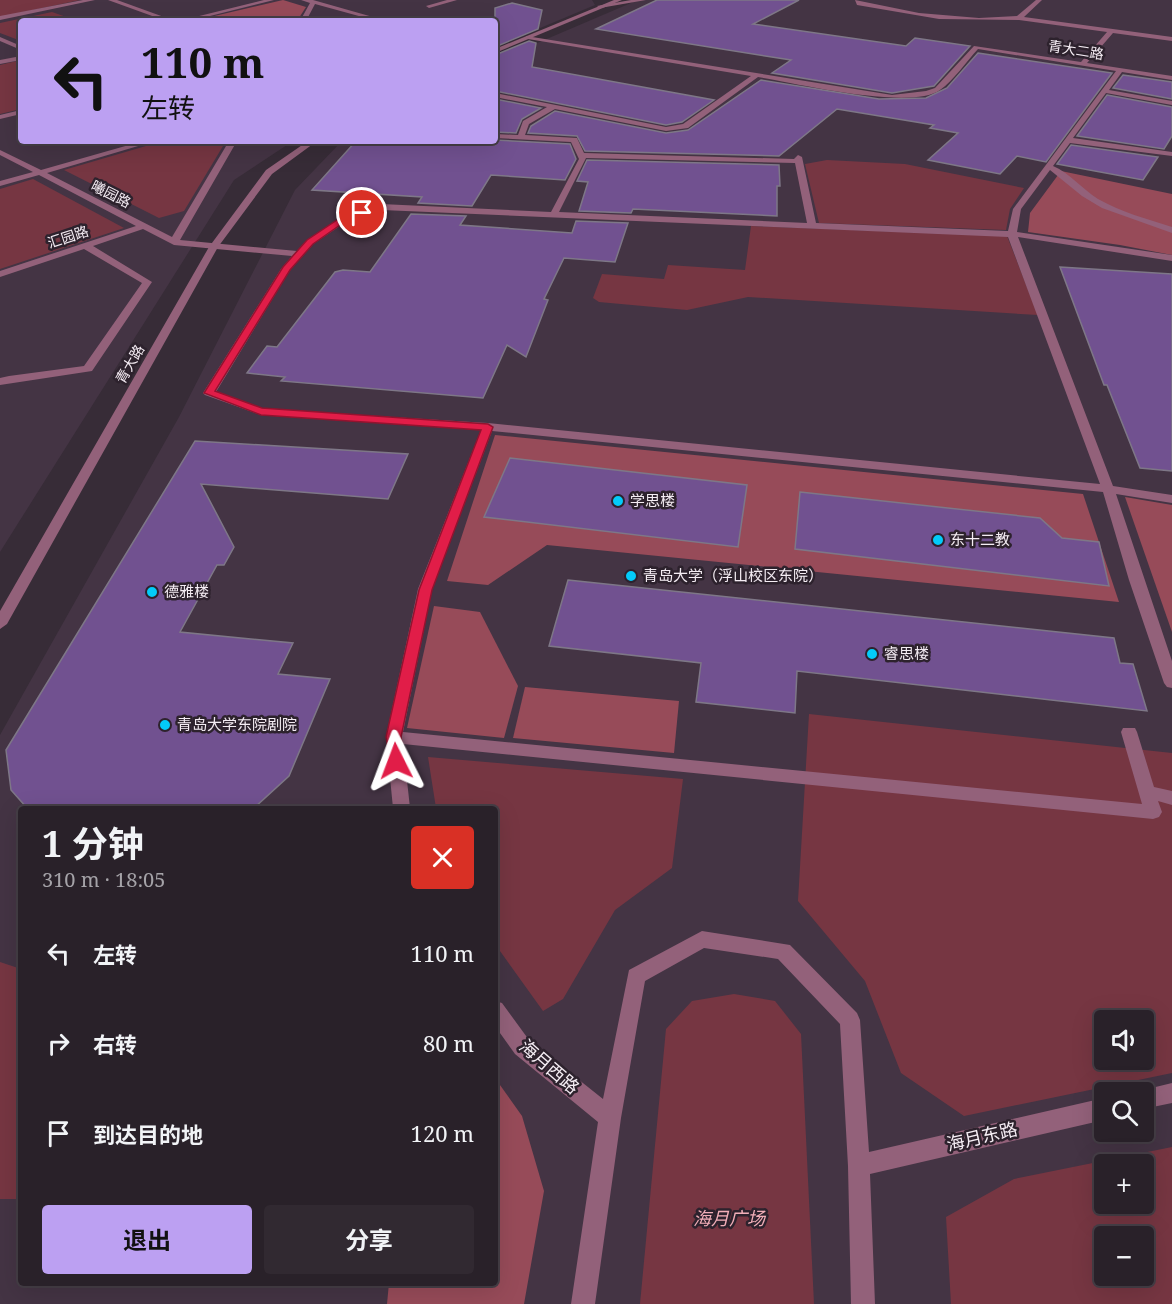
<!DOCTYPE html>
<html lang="zh">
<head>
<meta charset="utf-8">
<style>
  :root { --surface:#292129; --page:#312931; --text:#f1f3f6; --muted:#a5a3a8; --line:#453e46; --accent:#bca0f2 }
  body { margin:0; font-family:"Noto Serif","Noto Sans SC",serif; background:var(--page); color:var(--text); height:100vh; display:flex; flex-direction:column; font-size:22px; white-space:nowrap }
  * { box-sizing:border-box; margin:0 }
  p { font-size:20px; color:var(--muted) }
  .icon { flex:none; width:33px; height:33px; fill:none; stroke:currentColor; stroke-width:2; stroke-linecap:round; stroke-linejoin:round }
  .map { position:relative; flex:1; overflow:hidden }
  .sheet { position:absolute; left:18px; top:806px; width:480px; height:480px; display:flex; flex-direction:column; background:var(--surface); border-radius:6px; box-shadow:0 6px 24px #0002,0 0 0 2px var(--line) }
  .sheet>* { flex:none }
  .top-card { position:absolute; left:18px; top:18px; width:480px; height:126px; border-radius:6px; box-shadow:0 6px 24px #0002,0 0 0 2px var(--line); background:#bca0f2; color:#111; overflow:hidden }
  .tools { position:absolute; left:1094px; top:1010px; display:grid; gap:12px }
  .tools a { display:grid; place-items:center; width:60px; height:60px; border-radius:6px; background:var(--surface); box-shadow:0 6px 24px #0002,0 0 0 2px var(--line); font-size:30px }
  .pin { position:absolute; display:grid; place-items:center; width:51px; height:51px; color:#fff; margin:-26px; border:3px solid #fff; border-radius:50%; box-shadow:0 2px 6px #0007 }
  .me { position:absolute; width:66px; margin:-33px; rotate:357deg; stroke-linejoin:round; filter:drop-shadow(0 0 4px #0008) }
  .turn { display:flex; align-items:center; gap:21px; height:126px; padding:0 24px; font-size:27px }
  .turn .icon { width:78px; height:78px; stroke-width:2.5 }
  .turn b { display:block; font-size:42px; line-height:51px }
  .round { display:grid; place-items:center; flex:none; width:63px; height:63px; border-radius:6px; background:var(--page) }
  .headline { display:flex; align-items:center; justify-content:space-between; height:102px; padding:0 24px }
  h1 { font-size:36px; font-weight:700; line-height:45px }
  .primary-button { display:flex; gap:12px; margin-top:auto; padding:12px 24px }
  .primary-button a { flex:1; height:69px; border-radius:6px; background:var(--accent); color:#111; font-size:24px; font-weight:700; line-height:69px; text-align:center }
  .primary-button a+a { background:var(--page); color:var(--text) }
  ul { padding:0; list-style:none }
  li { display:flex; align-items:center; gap:18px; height:90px; padding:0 24px }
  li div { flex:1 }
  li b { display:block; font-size:22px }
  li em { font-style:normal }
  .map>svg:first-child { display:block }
  .built { fill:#443444; fill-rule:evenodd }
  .green { fill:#763642; fill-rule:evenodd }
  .forest { fill:#974b59 }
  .building { fill:#715190; stroke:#7e7787; stroke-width:1.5 }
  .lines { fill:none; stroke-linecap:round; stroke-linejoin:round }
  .minor { fill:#93617a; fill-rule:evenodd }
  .tertiary { fill:#93617a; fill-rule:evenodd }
  .route { fill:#e11d48; stroke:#92132f; stroke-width:1.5 }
  .poi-dot { fill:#03cbf9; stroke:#2d222d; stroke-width:2 }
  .labels { text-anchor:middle; stroke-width:5; stroke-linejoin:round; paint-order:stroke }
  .far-street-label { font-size:14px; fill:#f5edf4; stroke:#2d222d }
  .poi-label { font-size:15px; fill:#f5edf4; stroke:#2d222d; text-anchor:start }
  .near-street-label { font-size:18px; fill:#f5edf4; stroke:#2d222d }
  .near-park-label { font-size:18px; font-style:italic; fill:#f2aeb8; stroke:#2d222d }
</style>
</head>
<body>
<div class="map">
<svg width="1172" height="1304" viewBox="0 0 1172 1304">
  <rect width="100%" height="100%" fill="#372c37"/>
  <g class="built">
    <path d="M0,0H592L595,5L495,47V21H21V141H293L234,180L0,552Z"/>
    <path d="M638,0H1172V1304H0V735L179,417L295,190L342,141H495V61ZM21,808H495V1282H21ZM1104,1020H1143V1059H1104ZM1104,1092H1143V1131H1104ZM1104,1164H1143V1203H1104ZM1104,1236H1143V1275H1104Z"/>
  </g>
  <g class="green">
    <path d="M0,0H80L0,17Z"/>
    <path d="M52,12L78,21H21V41L0,33V23Z"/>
    <path d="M21,60V109L0,114V65Z"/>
    <path d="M163,141H226L184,211L159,218L64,170Z"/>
    <path d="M827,160L905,164L1024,188L1010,209L1006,230L819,223L805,164Z"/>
    <path d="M33,179L124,228L0,269V189Z"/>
    <path d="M751,226L1007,236L1038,315L748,297L687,310L599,302L593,298L602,274L664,279L668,265L745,270Z"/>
    <path d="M809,714L1172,753V1073L964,1116L901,1073L865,981L798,901ZM1104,1020H1143V1059H1104Z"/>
    <path d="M428,757L683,779L672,868L615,910L563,999L543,1011L495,944V808H436Z"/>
    <path d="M0,962L21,969V1199H0Z"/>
    <path d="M734,994L775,1001L801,1034L814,1304H640L666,1029L692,1001Z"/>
    <path d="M1172,1147V1304H951L946,1217L1014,1179ZM1104,1164H1143V1203H1104ZM1104,1236H1143V1275H1104Z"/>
  </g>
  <g class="forest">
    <path d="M283,0L306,7L297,21H193Z"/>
    <path d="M1061,171L1172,194V255L1120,245L1028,232L1030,213Z"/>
    <path d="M495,435L1083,494L1119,602L547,545L488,585L447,581Z"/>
    <path d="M1125,497L1172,505V632Z"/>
    <path d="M434,606L480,612L518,686L504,738L407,728Z"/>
    <path d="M525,687L679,701L674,753L513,738Z"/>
    <path d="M495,1078L522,1116L544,1191L524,1304H387L389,1283L495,1282Z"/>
  </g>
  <g class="building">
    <path d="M657,0H799L753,24L906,46L915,38L970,46L934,86L892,93L772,73L791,60L596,29Z"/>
    <path d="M512,3L542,10L538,29L495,47V8Z"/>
    <path d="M529,41L536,43L532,67L714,100L682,122L666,125L495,91V55Z"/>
    <path d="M978,53L1112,73L1046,162L1017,156L1000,174L928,160L958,133L930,128L934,125L837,109L779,156L585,151L577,136L528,133L531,126L555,111L666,133L688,130L761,80L879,99L926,98L947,88Z"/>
    <path d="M1123,75L1172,82V99L1113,88Z"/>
    <path d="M1107,95L1172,107V136L1164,149L1077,136Z"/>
    <path d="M495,99L541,108L522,119L516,133L495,132Z"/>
    <path d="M356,141H437L495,145V140L570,144L576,159L565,180L491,175L472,206L418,203L422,197L312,190Z"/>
    <path d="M1071,145L1158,157L1143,180L1057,164Z"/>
    <path d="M587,160L779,165L780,186H777V216L633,209L631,213L579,211L588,182L577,181Z"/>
    <path d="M411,214L466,216L460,225L572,233L576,221L628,223L615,262L564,258L544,299L548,300L526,357L507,345L483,398L281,381L285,377L247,373L267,346L277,347L335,272L343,270L370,272Z"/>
    <path d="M1060,267L1172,274V471L1140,468L1107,385H1104Z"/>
    <path d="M195,441L408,454L388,499L201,484L234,547L224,565H217L180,632L293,643L278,674L330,679L289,776L254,808H27L11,790L6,750Z"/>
    <path d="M510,458L747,485L738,547L484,517Z"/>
    <path d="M800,492L1040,518L1062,538L1099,542L1109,586L795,549Z"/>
    <path d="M568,580L1114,638L1120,663L1133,664L1147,711L797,671L795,713L696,702L701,663L549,646Z"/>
  </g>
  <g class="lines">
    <g class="minor">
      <path d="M83,0H95L0,20V16Z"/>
      <path d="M108,0H117L175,21H166Z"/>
      <path d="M264,0H274L190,21H179Z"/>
      <path d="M301,0H313L387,21H377L315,4L306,21H300L310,3Z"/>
      <path d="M447,0H457L429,8L426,6Z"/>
      <path d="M631,0H646L600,8L597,6Z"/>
      <path d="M855,0L919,13L979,18L1017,16L1036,0H1042L1024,17L1172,37V41L1113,33L1087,63L1172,76V80L1122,72L1109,90L1172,101V105L1106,93L1073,138L1172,152V156L1070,143L1053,166C1070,173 1082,189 1098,199C1121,212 1147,219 1172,227V233L1102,208L1082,196L1050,170L1021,209L1017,232L1172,255V261L1018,237L1113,486L1172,495V503L1116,494L1172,661V688L1167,687L1164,683L1129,580L1103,492L492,431L432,589L403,732L1142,804L1121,732L1123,728H1135L1137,732L1154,787L1172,791V805L1158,801L1162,812L1159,817L1153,819L403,744L410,808H393L386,737L418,589L481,430L261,415L205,395L203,393L281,269L292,256L174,245L143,229L93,246L152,282L92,371L0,385V378L9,376L84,366L142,283L84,249L0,277V271L136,226L39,175L0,186V181L33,172L0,155V150L41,170L143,141H155L47,173L172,237L229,141H237L180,240L297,251L307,240L340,218L381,204L551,212L579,159L571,142L495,138V134L518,135L523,121L547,107L495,97V93L666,127L683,124L751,76L528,39L526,36L892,95L926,91L935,88L974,46L1081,62L1107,32L1019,20L939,19L857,5ZM978,49L1116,71L1013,209L1008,231L816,223L802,157L798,155L794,159L584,153L577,138L525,135L529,124L555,109L666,131L688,128L758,77C795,83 911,111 940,90C954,80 966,62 978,49ZM586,158L795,163L807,223L559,212ZM382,210L1008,237L1100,484L488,423L263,409L216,392L290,270L313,244L346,222Z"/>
      <path d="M0,37L21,46V50L0,41Z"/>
      <path d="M21,56V60L0,64V60Z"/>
      <path d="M21,110V114L0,119V115Z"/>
      <path d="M702,931L790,945L857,1013L860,1020L869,1152L1104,1098V1120L870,1174L875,1304H851L848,1166L840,1024L778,959L704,948L645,981L621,1118L595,1304H571L598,1122L515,1054L495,1026V1001L502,1003L529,1040L603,1099L629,970Z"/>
      <path d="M1172,1083V1103L1143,1109V1092H1135Z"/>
    </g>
    <g class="tertiary">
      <path d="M614,0H622L495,53V49Z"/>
      <path d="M308,141H317L272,174L218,247L7,624L0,629V611L209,247L266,170Z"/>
    </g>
  </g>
  <path class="route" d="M362,211L365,212V215L346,221L313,244L290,270L215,391L262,408L488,424L493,427L432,590L401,737L404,761L401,765H391L386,737L419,590L481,430L261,415L204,393L283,267L307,240L340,218Z"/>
  <g class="poi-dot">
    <circle cx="618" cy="501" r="6"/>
    <circle cx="938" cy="540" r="6"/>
    <circle cx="631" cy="576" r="6"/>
    <circle cx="152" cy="592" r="6"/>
    <circle cx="872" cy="654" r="6"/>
    <circle cx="165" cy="725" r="6"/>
  </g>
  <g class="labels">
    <g class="far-street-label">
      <text transform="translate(1076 50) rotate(9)" y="5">青大二路</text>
      <text transform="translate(111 194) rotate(27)" y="5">曦园路</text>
      <text transform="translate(68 237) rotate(-18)" y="5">汇园路</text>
      <text transform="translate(130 364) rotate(-60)" y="5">青大路</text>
    </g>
    <g class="poi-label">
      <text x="630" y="506">学思楼</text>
      <text x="950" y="545">东十二教</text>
      <text x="643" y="581">青岛大学（浮山校区东院）</text>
      <text x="164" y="597">德雅楼</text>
      <text x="884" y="659">睿思楼</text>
      <text x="177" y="730">青岛大学东院剧院</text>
    </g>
    <g class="near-street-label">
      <text transform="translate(549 1067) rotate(41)" y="6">海月西路</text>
      <text transform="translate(982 1137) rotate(-13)" y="6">海月东路</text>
    </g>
    <g class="near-park-label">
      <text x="729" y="1225">海月广场</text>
    </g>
  </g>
</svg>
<div class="tools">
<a><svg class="icon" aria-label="sound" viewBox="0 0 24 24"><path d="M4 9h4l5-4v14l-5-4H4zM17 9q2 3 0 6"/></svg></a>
<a><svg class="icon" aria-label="search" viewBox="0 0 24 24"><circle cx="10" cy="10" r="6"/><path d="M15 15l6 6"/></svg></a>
<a>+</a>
<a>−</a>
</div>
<div class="pin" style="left:362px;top:213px;background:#d93025"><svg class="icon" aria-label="arrive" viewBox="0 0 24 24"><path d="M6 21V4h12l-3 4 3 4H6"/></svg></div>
<svg class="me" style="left:396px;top:761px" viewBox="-20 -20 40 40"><path d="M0-17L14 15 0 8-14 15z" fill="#e11d48" stroke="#fff" stroke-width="4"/></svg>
<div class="top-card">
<div class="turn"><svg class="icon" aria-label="left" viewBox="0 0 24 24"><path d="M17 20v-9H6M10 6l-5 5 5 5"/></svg><div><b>110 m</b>左转</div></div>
</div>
<section class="sheet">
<div class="headline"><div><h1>1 分钟</h1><p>310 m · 18:05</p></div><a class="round" style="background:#d93025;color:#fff"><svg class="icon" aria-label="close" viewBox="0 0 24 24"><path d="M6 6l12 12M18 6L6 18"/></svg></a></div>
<ul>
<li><svg class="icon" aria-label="left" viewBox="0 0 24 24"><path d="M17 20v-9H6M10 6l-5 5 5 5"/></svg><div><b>左转</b></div><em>110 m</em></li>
<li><svg class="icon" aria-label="right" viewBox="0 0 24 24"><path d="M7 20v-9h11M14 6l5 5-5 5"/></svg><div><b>右转</b></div><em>80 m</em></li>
<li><svg class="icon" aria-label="arrive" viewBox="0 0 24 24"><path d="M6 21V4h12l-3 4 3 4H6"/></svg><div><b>到达目的地</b></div><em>120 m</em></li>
</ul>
<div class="primary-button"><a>退出</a><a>分享</a></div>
</section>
</div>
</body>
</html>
